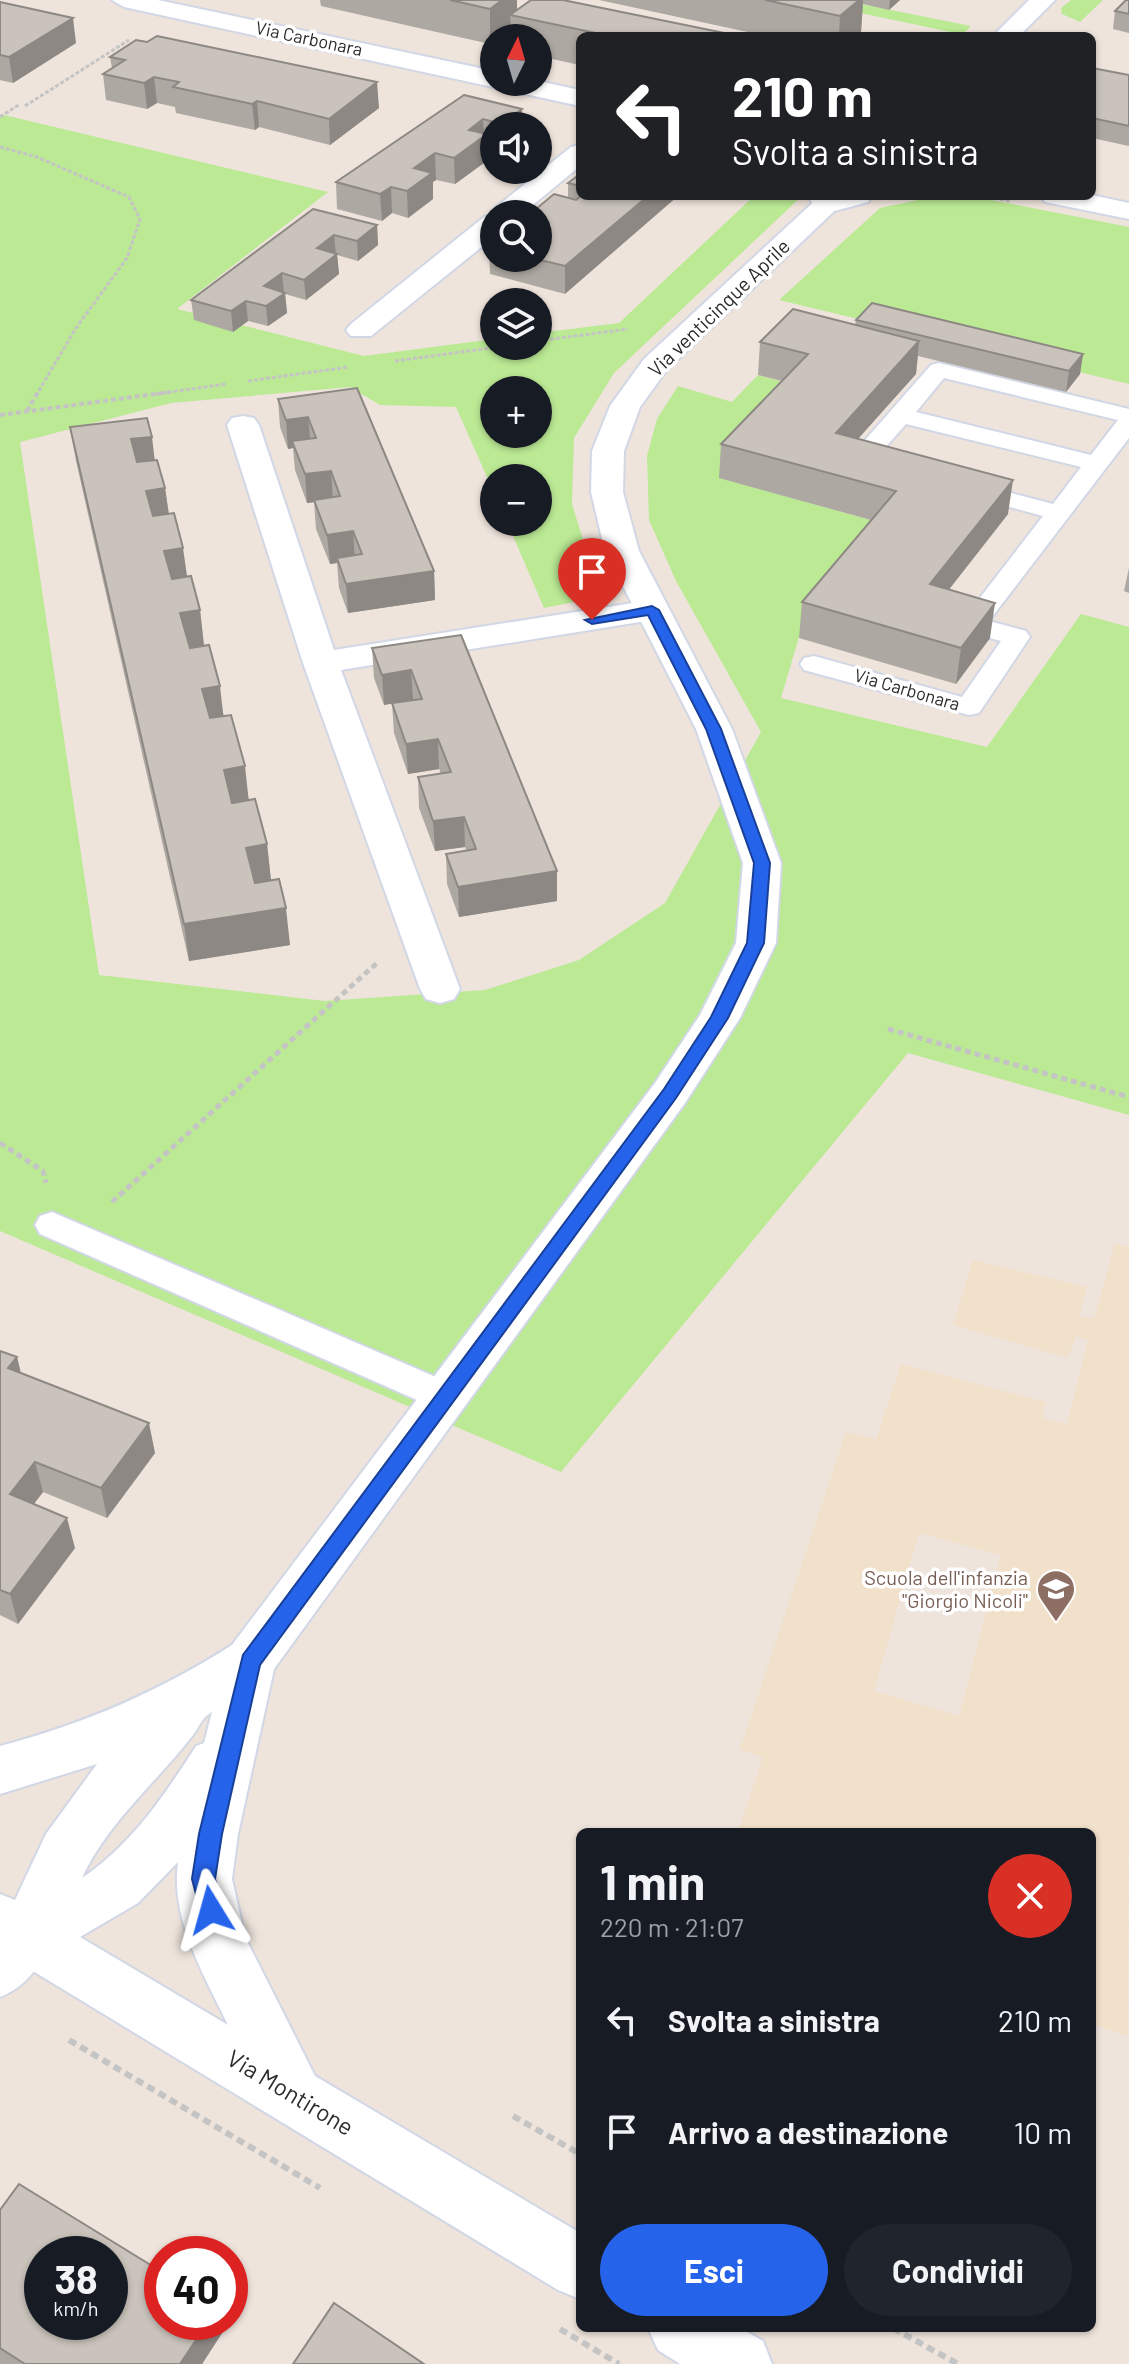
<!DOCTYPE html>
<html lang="it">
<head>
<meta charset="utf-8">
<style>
  :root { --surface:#171b24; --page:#20242c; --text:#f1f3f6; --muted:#9ea1a6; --accent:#2563eb }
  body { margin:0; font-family:Barlow,sans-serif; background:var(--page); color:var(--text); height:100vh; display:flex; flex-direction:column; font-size:30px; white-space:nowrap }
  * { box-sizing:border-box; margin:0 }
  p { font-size:26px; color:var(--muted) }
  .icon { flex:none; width:44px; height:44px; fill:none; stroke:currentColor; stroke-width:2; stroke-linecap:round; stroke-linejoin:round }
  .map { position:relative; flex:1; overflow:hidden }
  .side { position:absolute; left:576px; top:1828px; width:520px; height:504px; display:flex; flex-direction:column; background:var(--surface); border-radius:12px; box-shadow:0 2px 6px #0004 }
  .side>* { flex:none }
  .banner { position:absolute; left:576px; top:32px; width:520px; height:168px; border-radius:12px; box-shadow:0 2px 6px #0004; background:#202124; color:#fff; overflow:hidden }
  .needle { width:52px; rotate:5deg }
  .buttons { position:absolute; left:480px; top:24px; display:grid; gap:16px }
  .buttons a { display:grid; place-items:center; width:72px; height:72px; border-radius:50%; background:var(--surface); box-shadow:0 2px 6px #0004; font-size:40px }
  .speed { position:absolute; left:24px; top:2236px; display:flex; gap:16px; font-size:40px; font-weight:700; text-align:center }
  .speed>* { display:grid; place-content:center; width:104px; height:104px; border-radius:50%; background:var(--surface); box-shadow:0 2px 6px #0004; line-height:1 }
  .speed small { font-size:20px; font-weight:400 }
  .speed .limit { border:12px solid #d22; background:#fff; color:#111 }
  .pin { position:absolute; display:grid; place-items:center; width:68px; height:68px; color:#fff; margin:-82px -34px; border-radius:50% 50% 50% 0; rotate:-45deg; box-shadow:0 0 8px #0007 }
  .pin .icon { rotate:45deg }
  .me { position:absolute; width:88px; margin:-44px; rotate:352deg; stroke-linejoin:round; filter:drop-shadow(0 0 6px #0008) }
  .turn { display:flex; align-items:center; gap:28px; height:168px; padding:0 24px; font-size:36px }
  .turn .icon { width:104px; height:104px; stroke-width:2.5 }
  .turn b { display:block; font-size:56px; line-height:68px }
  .round { display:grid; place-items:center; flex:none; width:84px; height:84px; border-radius:42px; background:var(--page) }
  .headline { display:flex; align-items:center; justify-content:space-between; height:136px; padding:0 24px }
  h1 { font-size:48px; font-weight:700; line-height:60px }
  .button { display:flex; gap:16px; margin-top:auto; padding:16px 24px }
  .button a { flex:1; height:92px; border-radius:48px; background:var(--accent); color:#fff; font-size:32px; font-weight:700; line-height:92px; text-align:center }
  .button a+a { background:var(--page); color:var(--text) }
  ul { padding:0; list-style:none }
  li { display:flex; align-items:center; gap:24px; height:112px; padding:0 24px }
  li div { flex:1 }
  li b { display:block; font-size:30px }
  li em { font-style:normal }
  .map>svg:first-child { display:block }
  .education { fill:#f1e0ca; fill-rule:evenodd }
  .green { fill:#bbe994; fill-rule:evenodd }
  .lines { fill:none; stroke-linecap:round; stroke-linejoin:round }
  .service-casing { stroke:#d1d7e5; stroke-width:4 }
  .minor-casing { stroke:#d1d7e5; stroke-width:4 }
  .tertiary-casing { stroke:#d1d7e5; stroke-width:4 }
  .path-far3 { stroke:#c4c4c4; stroke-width:3; stroke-dasharray:4 2; stroke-linecap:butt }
  .path-far2 { stroke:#c4c4c4; stroke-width:4; stroke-dasharray:5 3; stroke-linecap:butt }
  .path-far1 { stroke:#c4c4c4; stroke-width:5; stroke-dasharray:6 4; stroke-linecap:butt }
  .path { stroke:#c4c4c4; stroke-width:6; stroke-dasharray:8 5; stroke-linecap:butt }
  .service { fill:#fff; fill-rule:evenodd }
  .minor { fill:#fff; fill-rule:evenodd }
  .tertiary { fill:#fff; fill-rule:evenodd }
  .wall { fill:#ada8a1 }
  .shaded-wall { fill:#8d8883 }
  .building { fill:#c9c3bb; stroke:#8d8883; stroke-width:2; fill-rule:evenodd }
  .route { fill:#2563eb; stroke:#184099; stroke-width:2 }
  .labels { text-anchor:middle; stroke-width:7; stroke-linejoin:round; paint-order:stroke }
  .far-street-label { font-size:18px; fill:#2b2b2b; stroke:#fff }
  .street-label { font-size:20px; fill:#2b2b2b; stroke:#fff }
  .education-label { font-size:20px; fill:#785e54; stroke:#fff; text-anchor:end }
  .near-street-label { font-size:24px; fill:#2b2b2b; stroke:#fff }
</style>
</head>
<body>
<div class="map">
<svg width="1129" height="2364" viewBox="0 0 1129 2364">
  <rect width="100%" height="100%" fill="#eee4dc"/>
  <path class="education" d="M1115,1244L1129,1247L1128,2036L1092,2024V1832H738L763,1757L740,1749L846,1432L876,1439L901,1364L1046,1402L1042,1418L1067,1424L1088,1340L1076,1336L1068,1358L953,1325L973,1260L1087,1287L1079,1316L1094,1319ZM919,1533L1001,1555L959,1716L874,1691Z"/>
  <g class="green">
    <path d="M799,0H841L971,26L961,36H952L955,33Z"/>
    <path d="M1071,0H1103L1080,22L1062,14L1061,8Z"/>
    <path d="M0,114L328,192L177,309L364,356L494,339V346H538V333L619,323L754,196H802L614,373L574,438L572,504L598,588L579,601L544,608L507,522H538V478H494V493L456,407L380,405L350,387L171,403L20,442L99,975L325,1001L485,990L579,960L665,903L761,732L676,581L649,520L647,456L657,419L678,386L732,402L758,375L806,388L720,478L892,526L799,637L781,698L987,747L1081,614L1129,627V1115L908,1053L561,1472L0,1231ZM494,390H538V434H494Z"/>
    <path d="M936,196H971L1129,227V384L779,300L880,208Z"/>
  </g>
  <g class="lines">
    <g class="service-casing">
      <g id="service">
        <path d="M939,363L1129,409V438L989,621L1026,631L1030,637L979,713L969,715L804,670L800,664L804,658L814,656L962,697L1001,641L963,631L959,625L1043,516L957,493L954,488L966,481L1053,504L1081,467L906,424L877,457L893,461L896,466L893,471L884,473L852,465L849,460L852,455L931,365ZM944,378L1118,420L1091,455L916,412Z"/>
        <path d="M52,1212L459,1387L464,1397L459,1407L446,1411L433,1407L40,1234L35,1225L40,1216Z"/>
      </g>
    </g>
    <g class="minor-casing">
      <g id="minor">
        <path d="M112,0H158L494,71V82L538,81L580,90V106L124,7Z"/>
        <path d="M580,145V166L522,214H494V237L371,336H351L346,330L351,324L484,217L492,215L495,208L571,147Z"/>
        <path d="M1092,195L1129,203V219L1045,202L1041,196Z"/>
        <path d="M808,196H872L868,202L827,213L817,211Z"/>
        <path d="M243,416L254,418L259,425L334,650L652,600L664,603L669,610L664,617L652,620L341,670L460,989L454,999L440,1003L426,999L420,989L303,663L227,425L232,418Z"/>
        <path d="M27,1909L47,1916L55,1935C43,1962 28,1986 0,1997V1925L7,1916Z"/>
      </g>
    </g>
    <g class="tertiary-casing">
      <g id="tertiary">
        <path d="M1029,0H1055L1019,36H993Z"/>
        <path d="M820,196H850L666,371L640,407L624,451L623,492L639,551L732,729L781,863L776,943L740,1018L685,1103L274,1669L238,1834L232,1879L245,1937L315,2076L580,2233V2299L558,2290L0,1951V1894L15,1900L46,1834L97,1764L0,1794V1746C84,1724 158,1692 232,1645L655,1083L700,1015L736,943L743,863L696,729L605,551L591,492L592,451L610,406L644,359ZM212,1712L204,1743L196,1746C164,1796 132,1844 82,1878C108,1822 156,1783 193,1735C200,1726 201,1718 212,1712ZM178,1862C170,1919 204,1975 228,2025L80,1937L138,1903Z"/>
        <path d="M648,2328H740L763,2341L772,2364H680L658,2350Z"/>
      </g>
    </g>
    <g class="path-far3">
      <path d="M25,106L129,40"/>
      <path d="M0,117L20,104"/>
      <path d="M0,147L37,157L129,197L140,219L127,258L76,328L37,394"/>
      <path d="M982,196L1010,201"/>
      <path d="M538,341L628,329"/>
      <path d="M395,361L505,346"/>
      <path d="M248,381L349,367"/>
      <path d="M156,394L226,384"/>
    </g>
    <g class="path-far2">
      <path d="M27,411L38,392"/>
      <path d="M0,415L170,392"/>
    </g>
    <g class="path-far1">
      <path d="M888,1029L1129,1097"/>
      <path d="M0,1143L43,1171L46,1183"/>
      <path d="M112,1202L378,962"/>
    </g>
    <g class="path">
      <path d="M69,2040L320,2188"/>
      <path d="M513,2116L580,2154"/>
      <path d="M893,2328L958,2364"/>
      <path d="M560,2329L619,2364"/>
    </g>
    <use href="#service" class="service"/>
    <use href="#minor" class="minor"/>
    <use href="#tertiary" class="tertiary"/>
  </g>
  <g class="wall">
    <path d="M320,0H517V10L739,36H580V65L538,56V38H511V30L490,44L321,6Z"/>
    <path d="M599,0H900L889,10L863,4L861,32L856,36H766Z"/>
    <path d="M1129,0V33L1113,29L1115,11Z"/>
    <path d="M0,2L76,43L13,83L0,80Z"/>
    <path d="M110,57L379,108L330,145L259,127L255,130L176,113L175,107L157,103L147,109L106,100L103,74L112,68Z"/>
    <path d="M1092,68L1129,75V146L1092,138Z"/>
    <path d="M464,95L522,126H494V148L487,146L488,160L455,184L436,180L433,182V199L408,218L392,213L382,221L337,209L336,182Z"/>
    <path d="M580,174V196L565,294L490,274L489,247L494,243V258H538V214L568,198V183Z"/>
    <path d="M313,209L377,225L378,245L358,261L337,255L339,274L306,300L285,294L287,313L268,326L248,321L233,332L194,320L191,300Z"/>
    <path d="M856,320L1083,354L1080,374L1066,392L918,356L916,374L858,438L1008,514L949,589L990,638L956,684L799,638L802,602L871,520L719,478L721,444L782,381L758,375L760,342L855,325Z"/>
    <path d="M357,388L434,571L435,600L348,613L339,588L337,563L330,564L316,529L314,502L307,503L295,470L293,448L288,449L280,427L278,399Z"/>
    <path d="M70,427L155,460L165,488L169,514L187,577L200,610L204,646L224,716L249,800L267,844L271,880L290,945L189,961L76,461Z"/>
    <path d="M1129,568V593L1124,591Z"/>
    <path d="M461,635L557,901L459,917L447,884L446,854L466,850L465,847L435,851L419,808L418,777L441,774L439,769L408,774L394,733L392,703L384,705L374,678L372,648Z"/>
    <path d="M0,1351L17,1357L21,1373L155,1453L107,1518L43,1492L34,1504L75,1548L18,1624L0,1615Z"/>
    <path d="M0,2210L162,2322H222L224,2330L202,2364H0Z"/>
  </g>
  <g class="shaded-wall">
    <path d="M502,0H517V16L510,15L511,30L499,38H494V42L490,44V9Z"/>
    <path d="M859,0H863L861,32L856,36H839L840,16Z"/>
    <path d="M890,0H900L889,10Z"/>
    <path d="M73,18L76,43L13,83L9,57Z"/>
    <path d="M154,77L157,103L147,109L144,83Z"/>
    <path d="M377,82L379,108L330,145L329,119Z"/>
    <path d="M257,101L259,127L255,130L252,104Z"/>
    <path d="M522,109V126H501V124Z"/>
    <path d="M483,119L484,137L487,134L488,160L455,184L454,158L469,130Z"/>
    <path d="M435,153L436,180L433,182V199L408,218L407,191L414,168Z"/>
    <path d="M391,187L392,213L382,221L380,194Z"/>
    <path d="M648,196H678L565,294V266Z"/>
    <path d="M377,225L378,245L358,261L357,241Z"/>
    <path d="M334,235L336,254L317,248Z"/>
    <path d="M337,254L339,274L306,300L304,280Z"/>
    <path d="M282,273L284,293L264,286Z"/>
    <path d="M285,293L287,313L268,326L266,306Z"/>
    <path d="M246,301L248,321L233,332L231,311Z"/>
    <path d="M919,341L916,374L833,467L836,433Z"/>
    <path d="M1083,354L1080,374L1066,392L1069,371Z"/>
    <path d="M308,417L311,446L292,441L293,448L288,449L286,420Z"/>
    <path d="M152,437L156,471L136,474L131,439Z"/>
    <path d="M331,471L333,500L307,503L305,474Z"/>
    <path d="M1013,480L1008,514L926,619L930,584Z"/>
    <path d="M165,488L170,523L151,525L146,491Z"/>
    <path d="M353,531L355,560L337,558V563L330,564L327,535Z"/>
    <path d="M183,548L188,583L169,586L164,551Z"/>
    <path d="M434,571L435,600L348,613L346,584Z"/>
    <path d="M995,603L990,638L956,684L961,648Z"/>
    <path d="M200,610L204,646L185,648L180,613Z"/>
    <path d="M411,670L413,700L384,705L382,675Z"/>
    <path d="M220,686L224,722L207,725L202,689Z"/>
    <path d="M438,739L439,769L408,774L406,744Z"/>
    <path d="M245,766L249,803L228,806L224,770Z"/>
    <path d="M464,817L465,847L435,851L433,821Z"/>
    <path d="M267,844L271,881L250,884L246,848Z"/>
    <path d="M557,871V901L459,917L458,887Z"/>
    <path d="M286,908L290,945L189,961L184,924Z"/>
    <path d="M17,1357L24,1388L8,1368Z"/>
    <path d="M149,1423L155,1453L107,1518L101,1488Z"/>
    <path d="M35,1462L43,1492L18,1524L10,1494Z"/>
    <path d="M67,1518L75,1548L18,1624L10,1594Z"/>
    <path d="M208,2322H222L224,2330L202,2364H180Z"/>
  </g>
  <g class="building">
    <path d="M450,0H502L490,9Z"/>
    <path d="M531,0H563L739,36H610L510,15Z"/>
    <path d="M765,0H859L840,16Z"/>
    <path d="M1126,0H1129V14L1115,11Z"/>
    <path d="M0,2L73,18L9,57L0,55Z"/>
    <path d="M157,36L377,82L329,119L257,101L252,104L173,87L179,82L154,77L144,83L103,74L125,60L110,57L136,40L147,42Z"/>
    <path d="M1092,68L1129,75V126L1092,118Z"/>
    <path d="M464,95L522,109L501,124L483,119L469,130L487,134L454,158L435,153L414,168L432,173L407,191L391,187L380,194L336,182Z"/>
    <path d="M580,174V186L568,183Z"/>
    <path d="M554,194L576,200L581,196H648L565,266L532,258H538V227L540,225H538V214H530Z"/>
    <path d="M313,209L377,225L357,241L334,235L317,248L337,254L304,280L282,273L264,286L285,293L266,306L246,301L231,311L191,300Z"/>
    <path d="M872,303L1083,354L1069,371L856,320Z"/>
    <path d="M793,309L919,341L836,433L1013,480L930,584L995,603L961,648L802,602L896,491L721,444L808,354L760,342Z"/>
    <path d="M357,388L434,571L346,584L337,558L362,554L353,531L327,535L314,500L340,496L331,471L305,474L292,441L316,438L308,417L286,420L278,399Z"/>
    <path d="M147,418L152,437L131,439L137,462L157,460L165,488L146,491L153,516L174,513L183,548L164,551L172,579L191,576L200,610L180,613L190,648L209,645L220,686L202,689L210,718L231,715L245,766L224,770L232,803L255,799L267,844L246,848L255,883L279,879L286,908L184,924L70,427Z"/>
    <path d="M461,635L557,871L458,887L446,854L476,849L464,817L433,821L418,777L451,772L438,739L406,744L392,703L422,699L411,670L382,675L372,648Z"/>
    <path d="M0,1351L17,1357L8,1368L149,1423L101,1488L35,1462L10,1494L67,1518L10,1594L0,1590Z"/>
    <path d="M19,2184L162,2272V2322H208L180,2364H25L0,2348V2210ZM42,2254H110V2322H42Z"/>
    <path d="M334,2303L424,2364H293Z"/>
  </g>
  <path class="route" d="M652,606L659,610L721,729L770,863L764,943L728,1018L676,1098L260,1665L222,1834L215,1879L222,1910L219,1917L211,1921L202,1917L192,1879L199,1834L243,1655L664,1089L711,1017L747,943L754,863L706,729L648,615L592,624L585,620Z"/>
  <defs>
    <g id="school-pin" transform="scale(2)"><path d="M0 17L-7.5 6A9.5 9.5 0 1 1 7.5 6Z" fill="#8d6e63" stroke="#fff"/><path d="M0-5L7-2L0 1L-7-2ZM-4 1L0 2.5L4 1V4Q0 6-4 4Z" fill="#fff"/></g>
  </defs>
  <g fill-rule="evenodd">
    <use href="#school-pin" x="1056" y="1589"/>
  </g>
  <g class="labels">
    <g class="far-street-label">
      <text transform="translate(309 39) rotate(12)" y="6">Via Carbonara</text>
      <text transform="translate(907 690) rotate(16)" y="6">Via Carbonara</text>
    </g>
    <g class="street-label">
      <text transform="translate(719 308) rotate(-44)" y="7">Via venticinque Aprile</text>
    </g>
    <g class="education-label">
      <text x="1028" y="1585">Scuola dell'infanzia<tspan x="1028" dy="23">"Giorgio Nicoli"</tspan></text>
    </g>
    <g class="near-street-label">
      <text transform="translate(290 2093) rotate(31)" y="8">Via Montirone</text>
    </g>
  </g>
</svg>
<div class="buttons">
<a><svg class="needle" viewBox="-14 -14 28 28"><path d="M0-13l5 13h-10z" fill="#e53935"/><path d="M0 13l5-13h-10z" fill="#9ea1a6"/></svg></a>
<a><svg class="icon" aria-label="sound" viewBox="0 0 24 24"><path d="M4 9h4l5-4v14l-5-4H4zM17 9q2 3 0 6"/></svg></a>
<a><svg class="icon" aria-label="search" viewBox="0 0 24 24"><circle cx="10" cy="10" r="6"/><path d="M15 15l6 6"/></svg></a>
<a><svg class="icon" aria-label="layers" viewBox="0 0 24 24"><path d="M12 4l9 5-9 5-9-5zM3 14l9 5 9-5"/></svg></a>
<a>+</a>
<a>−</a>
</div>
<div class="speed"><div>38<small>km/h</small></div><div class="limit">40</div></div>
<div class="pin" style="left:592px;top:620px;background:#d93025"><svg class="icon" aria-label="arrive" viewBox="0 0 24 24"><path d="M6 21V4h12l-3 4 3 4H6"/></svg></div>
<svg class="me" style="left:211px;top:1910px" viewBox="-20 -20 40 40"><path d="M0-17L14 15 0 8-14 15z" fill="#2563eb" stroke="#fff" stroke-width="4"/></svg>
<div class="banner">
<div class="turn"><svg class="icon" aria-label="left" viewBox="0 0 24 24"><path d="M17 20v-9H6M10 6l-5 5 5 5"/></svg><div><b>210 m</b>Svolta a sinistra</div></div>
</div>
<section class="side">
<div class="headline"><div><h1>1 min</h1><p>220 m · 21:07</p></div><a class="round" style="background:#d93025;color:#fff"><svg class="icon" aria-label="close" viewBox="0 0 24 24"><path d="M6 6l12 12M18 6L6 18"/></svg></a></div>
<ul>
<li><svg class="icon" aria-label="left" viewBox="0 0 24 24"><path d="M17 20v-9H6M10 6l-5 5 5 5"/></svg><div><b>Svolta a sinistra</b></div><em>210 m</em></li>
<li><svg class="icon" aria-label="arrive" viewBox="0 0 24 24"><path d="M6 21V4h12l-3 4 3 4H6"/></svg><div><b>Arrivo a destinazione</b></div><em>10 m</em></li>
</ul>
<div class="button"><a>Esci</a><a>Condividi</a></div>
</section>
</div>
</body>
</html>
